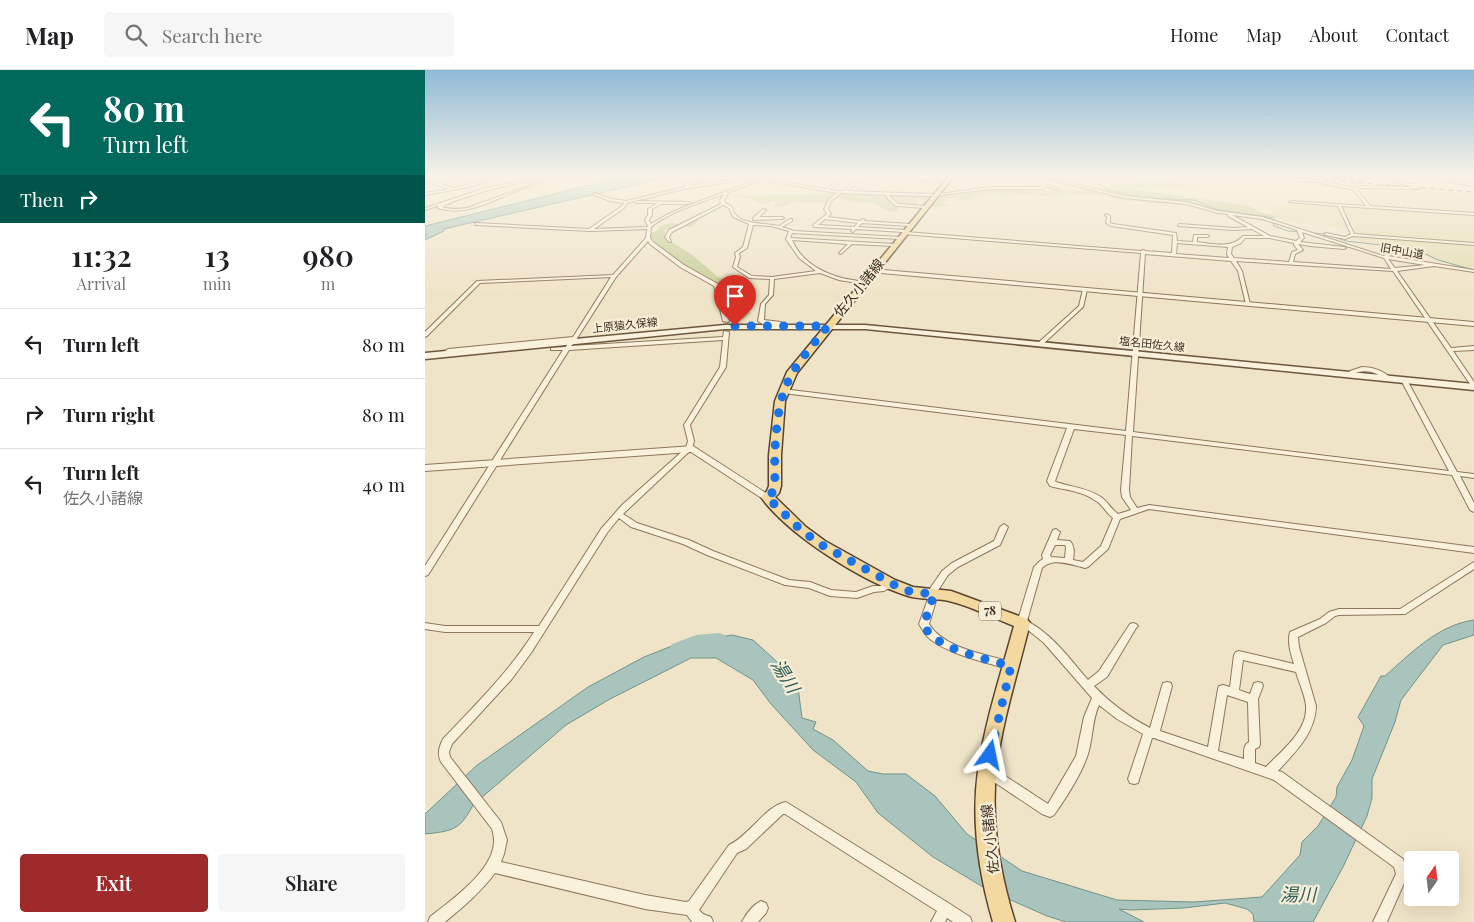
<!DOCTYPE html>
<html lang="en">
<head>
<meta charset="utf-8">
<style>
  :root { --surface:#fff; --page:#f6f6f6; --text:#202124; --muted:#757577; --line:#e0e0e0; --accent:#9e2a2b }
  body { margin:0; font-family:"Playfair Display","Noto Sans JP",serif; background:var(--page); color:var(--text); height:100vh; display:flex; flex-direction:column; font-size:19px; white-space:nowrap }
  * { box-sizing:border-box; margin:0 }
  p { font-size:16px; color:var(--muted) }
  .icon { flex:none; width:28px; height:28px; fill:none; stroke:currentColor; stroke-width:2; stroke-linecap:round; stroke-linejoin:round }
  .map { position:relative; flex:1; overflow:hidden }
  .drawer { display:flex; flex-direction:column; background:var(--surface); width:425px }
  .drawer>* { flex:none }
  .guide { background:#00695c; color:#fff; overflow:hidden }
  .needle { width:32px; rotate:14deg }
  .controls { position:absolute; left:979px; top:781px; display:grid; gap:10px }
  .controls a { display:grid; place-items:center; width:55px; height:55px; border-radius:5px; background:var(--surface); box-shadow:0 5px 20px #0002; font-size:25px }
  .pin { position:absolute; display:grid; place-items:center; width:42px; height:42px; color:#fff; margin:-51px -21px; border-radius:50% 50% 50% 0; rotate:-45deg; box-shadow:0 0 5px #0007 }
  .pin .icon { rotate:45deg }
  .me { position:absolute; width:55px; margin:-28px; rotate:12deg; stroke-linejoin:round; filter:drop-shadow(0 0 4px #0008) }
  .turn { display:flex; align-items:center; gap:18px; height:105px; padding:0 20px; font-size:22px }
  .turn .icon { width:65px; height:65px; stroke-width:2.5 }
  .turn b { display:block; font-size:35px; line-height:42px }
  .then { display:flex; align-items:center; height:48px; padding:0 20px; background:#0003; gap:10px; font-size:19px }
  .eta { display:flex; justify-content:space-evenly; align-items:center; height:85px; text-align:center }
  .eta b { font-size:30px; font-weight:600; line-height:35px }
  .action { display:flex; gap:10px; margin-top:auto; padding:10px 20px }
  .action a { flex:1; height:58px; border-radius:5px; background:var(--accent); color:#fff; font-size:20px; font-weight:600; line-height:58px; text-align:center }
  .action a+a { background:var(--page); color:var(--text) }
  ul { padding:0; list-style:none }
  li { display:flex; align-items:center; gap:15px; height:70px; padding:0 20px; border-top:1px solid var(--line) }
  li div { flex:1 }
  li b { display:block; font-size:19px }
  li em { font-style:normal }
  header { display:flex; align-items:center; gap:30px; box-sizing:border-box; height:70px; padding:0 25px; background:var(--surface); border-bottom:1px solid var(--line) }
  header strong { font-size:24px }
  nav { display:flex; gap:28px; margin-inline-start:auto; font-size:18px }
  .search { width:350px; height:45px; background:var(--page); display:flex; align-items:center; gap:12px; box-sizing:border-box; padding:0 18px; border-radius:5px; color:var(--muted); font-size:19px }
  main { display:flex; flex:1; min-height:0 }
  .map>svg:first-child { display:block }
  .farmland { fill:#e6deb5 }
  .green { fill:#c9cf9b }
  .water { fill:#a9c4bc; stroke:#6f938a }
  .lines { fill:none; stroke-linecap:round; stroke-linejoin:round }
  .stream { stroke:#6f938a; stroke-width:1 }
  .river { fill:#a9c4bc; fill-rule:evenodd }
  .minor-tunnel { stroke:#ccc0a6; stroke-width:5.5; stroke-dasharray:5.5 3; stroke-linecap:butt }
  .minor-casing { stroke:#8d765c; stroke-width:2 }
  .tertiary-casing { stroke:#8d765c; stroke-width:2 }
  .secondary-casing { stroke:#6f573f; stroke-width:3 }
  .primary-casing { stroke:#5b4430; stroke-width:3 }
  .minor { fill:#faf1dc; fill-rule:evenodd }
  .tertiary { fill:#faf1dc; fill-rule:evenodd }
  .secondary { fill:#faf1dc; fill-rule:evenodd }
  .primary { fill:#f3d9a0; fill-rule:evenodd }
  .rail { stroke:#3d2e20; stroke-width:1; stroke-dasharray:4.5 4.5; stroke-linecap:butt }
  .minor-bridge-casing { stroke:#8d765c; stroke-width:5; stroke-linecap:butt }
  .minor-bridge { stroke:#faf1dc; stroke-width:4 }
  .route { stroke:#1a73e8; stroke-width:9; stroke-dasharray:0 16.2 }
  .labels { text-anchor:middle; stroke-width:4.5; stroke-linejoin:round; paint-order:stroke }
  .far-street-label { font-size:11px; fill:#3d2e20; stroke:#f7eed8 }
  .shield { fill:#f7eed8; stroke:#756857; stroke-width:1 }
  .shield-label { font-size:12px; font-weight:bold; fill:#3d2e20 }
  .street-label { font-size:14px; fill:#3d2e20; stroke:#f7eed8 }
  .near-water-label { font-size:18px; font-style:italic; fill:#2f5d5a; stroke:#f7eed8 }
</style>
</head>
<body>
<header>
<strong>Map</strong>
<div class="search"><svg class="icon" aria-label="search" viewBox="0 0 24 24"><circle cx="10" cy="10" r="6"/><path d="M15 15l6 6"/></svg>Search here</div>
<nav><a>Home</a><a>Map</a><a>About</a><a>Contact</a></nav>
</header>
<main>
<section class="drawer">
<div class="guide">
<div class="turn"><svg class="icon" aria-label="left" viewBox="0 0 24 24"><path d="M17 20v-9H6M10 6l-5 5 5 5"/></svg><div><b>80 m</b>Turn left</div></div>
<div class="then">Then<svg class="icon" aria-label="right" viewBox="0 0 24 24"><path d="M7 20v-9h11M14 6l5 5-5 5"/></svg></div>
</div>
<div class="eta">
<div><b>11:32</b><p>Arrival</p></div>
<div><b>13</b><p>min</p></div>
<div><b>980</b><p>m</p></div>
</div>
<ul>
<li><svg class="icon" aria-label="left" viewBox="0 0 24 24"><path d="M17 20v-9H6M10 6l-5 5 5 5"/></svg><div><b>Turn left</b></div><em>80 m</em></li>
<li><svg class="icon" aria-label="right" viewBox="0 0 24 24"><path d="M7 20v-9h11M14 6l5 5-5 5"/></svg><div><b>Turn right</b></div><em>80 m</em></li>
<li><svg class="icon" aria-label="left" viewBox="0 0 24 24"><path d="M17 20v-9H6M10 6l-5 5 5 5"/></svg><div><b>Turn left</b><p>佐久小諸線</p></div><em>40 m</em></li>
</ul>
<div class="action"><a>Exit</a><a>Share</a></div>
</section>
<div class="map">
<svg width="1049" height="852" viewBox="0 0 1049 852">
  <rect width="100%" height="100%" fill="#f0e4c8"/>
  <g class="farmland">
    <path d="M938,120H1003L1049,123V143L949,137Z"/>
    <path d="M870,133L1049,145V197L1046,198L1014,190L991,179L927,169L926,168L931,164L927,160L898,154L864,152L846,143L845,139L850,137L849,134Z"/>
  </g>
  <g class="green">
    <path d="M707,106H761L730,107L736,111L777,116L712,117L709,119L826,136L832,141L859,148L801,143L756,135L698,130L667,123L632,127L591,124L581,127L564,125L548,127L544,130L521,128L518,134L524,136L506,137L497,135L498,130L493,128L491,129L493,134L473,136V142L464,141L447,133L425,132L414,128L401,133L369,132L357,137L349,136L353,130L337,134L328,130L311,126L422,123L443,124L457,127L558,119L621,121L683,118L685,116L683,115L693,113L697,115L709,114V110L703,108Z"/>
    <path d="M280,142L267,157L253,156L239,160L243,170L266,184L293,207L306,212L312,222L322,226L323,229L318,235L326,243C318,252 312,250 302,244L293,215L289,211L255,193L228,173L225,169L226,163L232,161L235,156L247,153L253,154Z"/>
  </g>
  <g class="water">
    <path d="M202,106H249L19,159V161L0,170V156Z"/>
    <path d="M1049,550V565L1018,575L976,630L970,652L947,709V728L942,746L918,797L888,852H829L828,844L822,839L800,833L759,838L706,840L694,839L719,852H641L622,846L563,820L508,787L453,743L431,712L388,680L346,634L328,610L291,588H266L185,629L141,655L48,735C35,760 28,761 0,764V744L51,696L163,617L219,587L247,576L307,565L328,570L372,610L377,648L391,652L388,659L408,670L443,701L458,704H481L510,726L542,764L597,801L692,830L769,832L837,827L875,785L877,772L893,756L911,727L912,717L927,690L939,656L933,647L956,606H960C986,583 1013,555 1049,550Z"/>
  </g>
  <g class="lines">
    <g class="stream">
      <path d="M671,106L669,107L671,109L668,111L684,120L715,127"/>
      <path d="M198,108L196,107L201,106"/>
      <path d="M720,128L769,130L793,140L849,148V150"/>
      <path d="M848,152L849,156L863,161L880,162"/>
      <path d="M887,163L900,164"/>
      <path d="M909,167L921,171L990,179L1013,190L1049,200"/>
    </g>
    <path class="river" d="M294,563L300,565L302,569L300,573L272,577L253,584L247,582L245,578L247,574L271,565Z"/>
    <path class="minor-tunnel" d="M301,251V262"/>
    <g class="minor-casing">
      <g id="minor">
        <path d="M79,106H83L39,118L0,125V123L24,119L0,111V109L29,118Z"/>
        <path d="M131,106H135C122,112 107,115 94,120C68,130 42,147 13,138V136L15,135L0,140V138L61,118L114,107L116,108L63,120L29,131L17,137C26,140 34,139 42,138Z"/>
        <path d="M282,106H286L263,116L320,108L322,109L259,119L202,133L199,138L169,159L222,157L223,156L220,150L223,145V139L233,133H211L210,131L264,132L266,133L264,134H236L227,139V145L224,150L226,154L241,145L259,137L332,110L315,107L314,106L335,108L346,106L339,109L400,119L422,106H425L403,120L419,121C425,114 434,107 444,106L523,111L521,112L441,108L433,112L422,121L507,124L509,125L507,126L465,125V127L473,134L500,136L499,138L471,136L462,128V125L416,123L406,131L403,139L406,144L403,147L435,151L438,149L440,150L439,151L485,154L487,155L485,156L437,153L433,157L480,160L482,161L481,162L716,181L718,180L720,181L747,183L748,165L686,156L681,153L682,147L680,145L682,144L685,146V153L688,154L751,163L752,171L768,172L769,165H782L784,166L783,167H772V172C787,174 807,179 818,166H839L827,159L809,160L753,156L754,154L809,158L823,157L803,146V144L793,143L761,134L700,128L610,106H614L700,126L761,132L793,141L838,147L955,185L959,186L971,176L973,177L972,178L963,186L1049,200V202L1009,196L972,201L1026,278L1049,276V280L1028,281L1049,312V318L1047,317L968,201L811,191L817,201L825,234L823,235L821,234L813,201L806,191L720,184L708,362L1024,401L976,310L979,308L982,310L1032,402L1049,404V408L1035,406L1049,433V442L1045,440L1027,405L707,366L704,420L705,427L712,438L724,435L1049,477V483L724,439L695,449L683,479L663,497L660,498C646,495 629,487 617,498L602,551C628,565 644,588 663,610L674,601L705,554L708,553L711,554L713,556L711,558L682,607L669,616C685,633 704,647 725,658L737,616L738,613L742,612L746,613L747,616L735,661L783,677L793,619L794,616L798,615L805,617L809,585L811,582L814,581L869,594C866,584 862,573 865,562L895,549L904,542L914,539H975L1049,492V499L980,544L914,545L910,546L901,553L873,567L874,577L891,636C890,664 870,682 853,701L857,702L978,789L983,804L962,852H948L971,804L969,797L849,710L729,668H727L713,713L709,714L705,713L703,709L718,664L692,649L674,635C667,650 668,668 663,684C657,703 641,728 629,745L625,747L617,744L560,706L558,702L560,698L564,697L568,698L623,734L651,686L659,647L667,628L619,573L603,560L594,555L592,553L609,497L615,491L618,489L617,485L628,460L631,459L635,462L632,470L645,471C650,477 649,482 648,490L658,492L676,476L688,448C681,443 678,435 671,431C658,421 640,420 625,416L622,411L642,358L358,323L355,321L358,319L701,361L716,183L479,164L477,163L478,162L431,159L428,162L426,161L427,159L389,157L388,155L402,144L399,139L404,129L412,123L336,110L304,122L299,130L300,133L306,136C308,139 308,142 310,144C318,155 342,153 354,156L365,149H367V151L357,157L369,161L475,167L477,168L475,169L367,163L365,168L469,174L471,175L469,176L427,174L416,184L414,183L423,174L367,170C376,191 395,202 417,208C425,210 433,210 440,213L438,214L414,210L395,203L349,209L348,225L340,234L339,250L356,252L357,256L354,258L352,257L351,255H339L333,251L336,234L344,225L345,209L324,208L308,197L311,187L310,183L318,177L324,154L308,147L304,138L298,135L247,162L244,167L246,172H244L240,167L244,160L296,134L295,130L299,124C277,132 244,142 226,157L225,168L228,172L259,195L293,214L304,251L303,252L298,251L289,216L255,197L225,174L223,171L191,207L151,270L23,283L20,281L23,279L148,267L186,207L55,213L2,266L0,267V262L52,211L188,205L221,168L222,159L165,161L51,155L50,153L164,159L197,136L199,133L185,131L169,125V123L187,129L201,131L260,117V115ZM807,145L837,149L872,160L875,168L871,171L845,166ZM400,149L433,153L429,157L393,155ZM328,155L346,156L364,161L361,169L374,188L391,201L347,207L327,206L312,197L315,187L314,183L322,178ZM877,162L959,188L966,199L868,192L870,184L878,180L873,174L885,176L919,179L921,178L919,177L875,172L879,168ZM820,168H844L869,173V175L873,180L867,182L864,192L809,188L806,184L807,177L816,173ZM752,173L803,177L802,184L804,188L751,184ZM963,189L1000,195L970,198ZM649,359L701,365L696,420L697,427L706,440L693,444C686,439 683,432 676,427C663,418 646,417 631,412L630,411ZM630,475H640L641,477L640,488L626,487L625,485ZM818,590L871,602C874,613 880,625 881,636C883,661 856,681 841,697L830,693V679L834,677L835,674L833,629L838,616L837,613L833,612L829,613L825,624L814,620ZM802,625L823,632L824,672C818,675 819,682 819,689L793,681Z"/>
        <path d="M674,106H680L693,108L691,109Z"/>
        <path d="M814,106L891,110L930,118L936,116L990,117L948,107L939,111L892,106L939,109L945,106H949L991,115L990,117H995V119L936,118L932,119L945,136L1049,143V145L916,136L929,164L1049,173V175L928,166L920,169L900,165L899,164L901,163L920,167L926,164L913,136L864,132L866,131L941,136L929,120L891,112Z"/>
        <path d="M617,111L619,114L634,119L632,120L620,116L618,119H565L516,125L514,124L565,117H616L615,112Z"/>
        <path d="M338,139L341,140L334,147H357L359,148L357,149L328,150V148Z"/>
        <path d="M658,219L662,220L658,237L617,275H613V273L654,236Z"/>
        <path d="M299,261L304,262L301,297L265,355L269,371L267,379L198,444L212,453L264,470L288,481L364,510L385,512L406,520L431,522L448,516H455L465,511L468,512L469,514L468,516L459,521L449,522L432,528L405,526L384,518L360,515L282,485L258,474L206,457L194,448L182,463L106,583L86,610L27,674L24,682L25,687L76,752L82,770L79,784L76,792L220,825L261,832L264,831L304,775C325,765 340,736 361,732L525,834L545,847L547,852H528L522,848L520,852H506L512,841L360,744H358L321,779L312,783L274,840L278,844L286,847L288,852H267L262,845L220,839L70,803C56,822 38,837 20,852H3L5,847C26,830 70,800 69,770C69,767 68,762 67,759L16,692C12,684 14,677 18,669C50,635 84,602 109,562H20L0,559V553L20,556H114L176,459L197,435L261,378L263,371L259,355L295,297L298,270L144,280L3,505L0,506V496L138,280H126V278L141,277L143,273L145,272L148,274L146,276L298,267Z"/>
        <path d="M937,297C949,297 959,301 967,309L964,311C952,304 945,298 930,303V306H926L924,302L925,301Z"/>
        <path d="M579,454L583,457L575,475L533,497L523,505L512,522L513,524L504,554C519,579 564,585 590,593L592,596L590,599L587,600C564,593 515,583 500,564C498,561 496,557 494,554L504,526L502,523L517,501L527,493L569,471L575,457Z"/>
        <path d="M336,831L341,833L343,838L341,843L333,852H317C321,844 328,835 336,831Z"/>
      </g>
    </g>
    <g class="tertiary-casing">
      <g id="tertiary">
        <path d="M989,106H997L1049,114V116Z"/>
        <path d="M447,199L1049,252V256L445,202V200Z"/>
        <path d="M268,376L347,427L346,429H338L266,382L0,401V395Z"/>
      </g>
    </g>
    <g class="secondary-casing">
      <path id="secondary" d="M300,255H440L1049,314V320L440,259H300L0,289V283Z"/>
    </g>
    <g class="primary-casing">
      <path id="primary" d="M524,106H529L372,303L360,331L356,385V416L354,423L350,427L381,457L400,471L470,510L488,517L526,521L602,549L605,553C593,602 577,651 571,702C566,752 575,804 590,852H568C554,804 546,751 553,701C560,651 576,604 589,556C568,548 546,536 524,531C511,528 496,530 483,526C438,512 363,465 336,427L342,421L344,416V385L350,331L362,302Z"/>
    </g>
    <use href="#minor" class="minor"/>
    <use href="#tertiary" class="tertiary"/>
    <use href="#secondary" class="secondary"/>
    <use href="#primary" class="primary"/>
    <path class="rail" d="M853,106L1049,122"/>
    <g class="minor-bridge-casing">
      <path id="minor-bridge" d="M987,116H994"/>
    </g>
    <use href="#minor-bridge" class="minor-bridge"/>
  </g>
  <linearGradient id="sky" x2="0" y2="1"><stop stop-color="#8fbad6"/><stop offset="0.47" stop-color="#f8f3e6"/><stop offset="1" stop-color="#f8f3e6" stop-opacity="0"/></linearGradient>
  <rect width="1049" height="225" fill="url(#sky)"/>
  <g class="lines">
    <path class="route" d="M310,256H403C363,305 354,314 350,379C349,393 351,407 349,421L342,427L376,460L395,474L477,519L487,522L509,524L499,554C505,578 565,590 586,596L565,685"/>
  </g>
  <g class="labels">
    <g class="far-street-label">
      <text transform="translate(977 181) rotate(10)" y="4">旧中山道</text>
      <text transform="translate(200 255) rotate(-6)" y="4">上原猿久保線</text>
      <text transform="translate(727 274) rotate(6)" y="4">塩名田佐久線</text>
    </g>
    <rect class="shield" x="554" y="531.5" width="22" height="19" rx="4"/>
    <g class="shield-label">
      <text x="565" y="545">78</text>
    </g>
    <g class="street-label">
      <text transform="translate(434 218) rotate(-51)" y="5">佐久小諸線</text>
      <text transform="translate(565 769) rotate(-96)" y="5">佐久小諸線</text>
    </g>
    <g class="near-water-label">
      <text transform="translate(360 606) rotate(58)" y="6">湯川</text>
      <text x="873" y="831">湯川</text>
    </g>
  </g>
</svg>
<div class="controls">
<a><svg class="needle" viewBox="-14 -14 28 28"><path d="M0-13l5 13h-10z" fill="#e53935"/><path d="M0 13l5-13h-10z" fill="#757577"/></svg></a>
</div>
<div class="pin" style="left:310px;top:256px;background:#d93025"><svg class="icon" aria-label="arrive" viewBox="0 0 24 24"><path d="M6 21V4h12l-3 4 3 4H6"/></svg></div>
<svg class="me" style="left:565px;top:685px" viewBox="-20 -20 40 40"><path d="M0-17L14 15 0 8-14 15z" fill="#1a73e8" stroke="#fff" stroke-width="4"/></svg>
</div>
</main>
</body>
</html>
